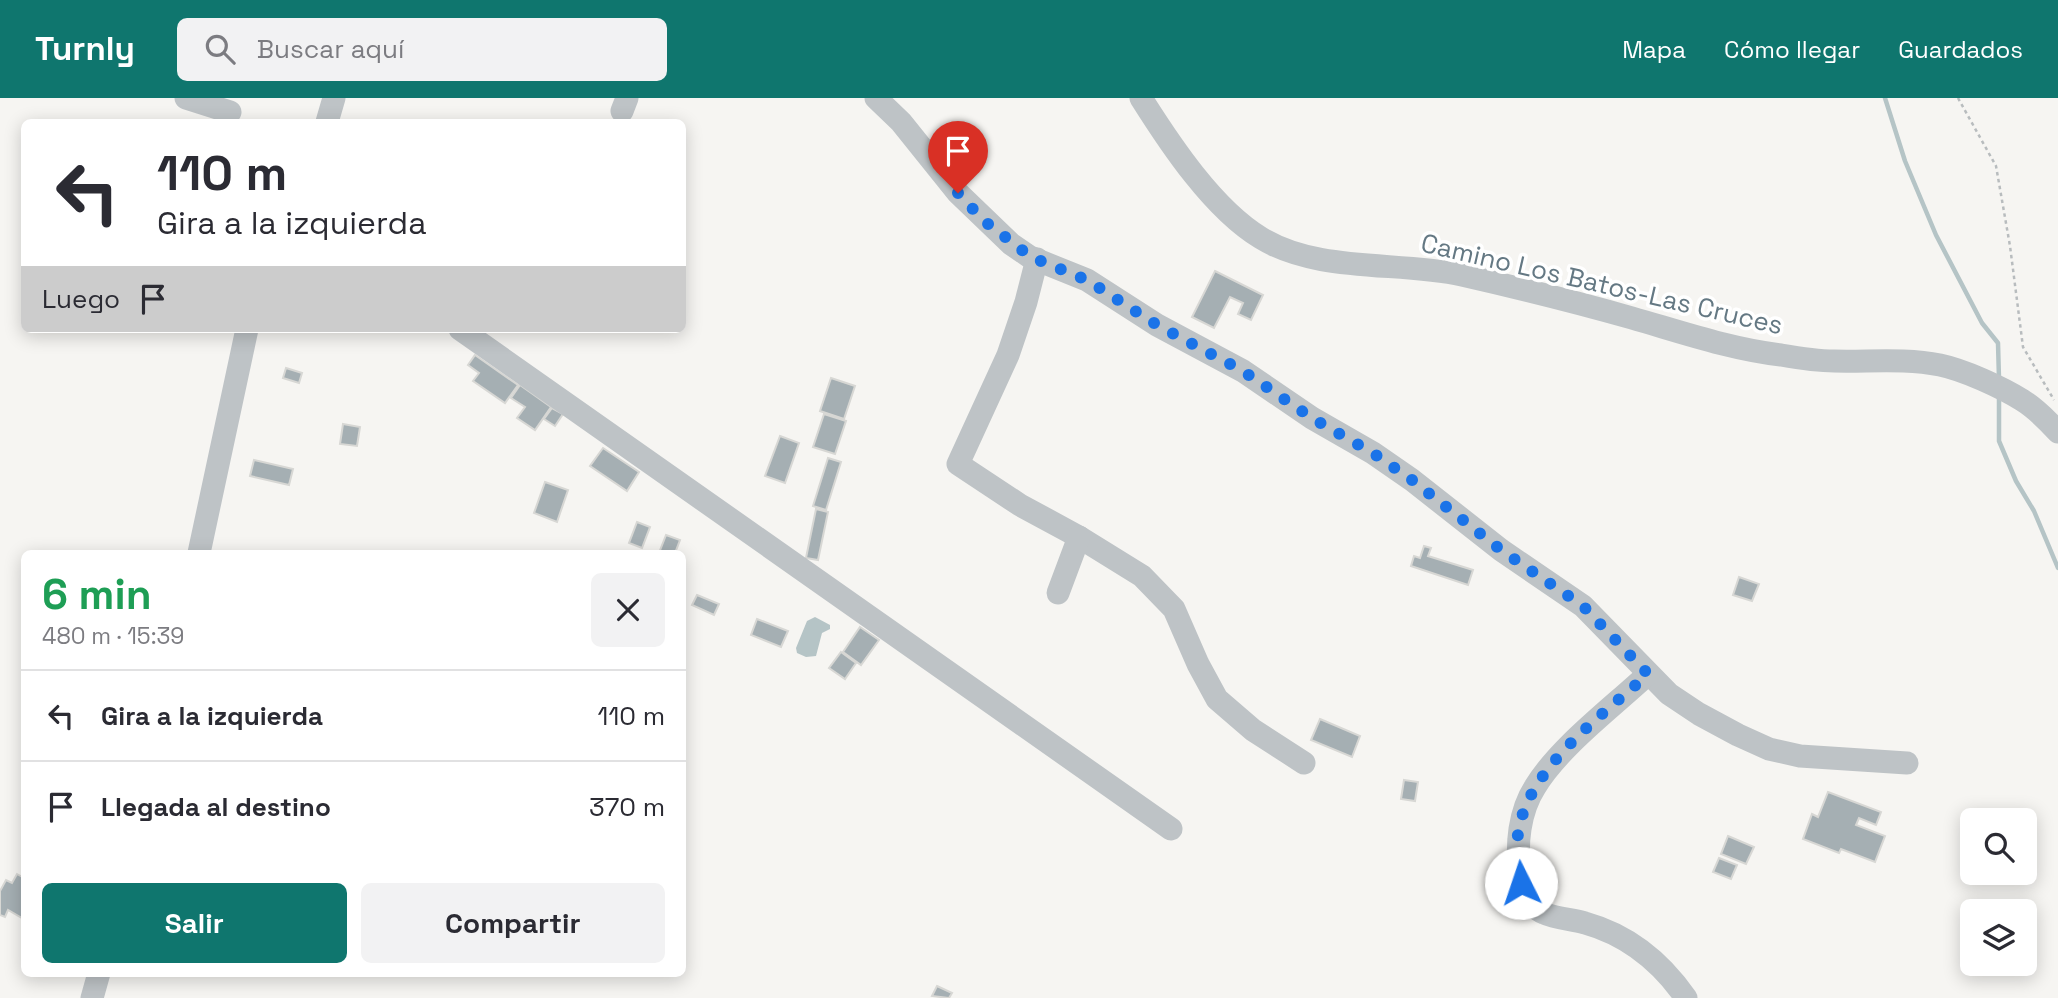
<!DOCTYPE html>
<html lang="es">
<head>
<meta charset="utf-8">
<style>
  :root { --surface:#fff; --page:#f2f2f3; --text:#2b2b33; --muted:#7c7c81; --line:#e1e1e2; --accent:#0f766e }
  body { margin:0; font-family:"Space Grotesk",sans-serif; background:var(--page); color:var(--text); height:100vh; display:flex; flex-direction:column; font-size:26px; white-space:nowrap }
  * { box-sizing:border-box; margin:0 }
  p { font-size:23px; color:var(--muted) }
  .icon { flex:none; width:38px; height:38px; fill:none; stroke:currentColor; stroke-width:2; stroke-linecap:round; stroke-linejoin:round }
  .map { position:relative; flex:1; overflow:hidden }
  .details { position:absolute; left:21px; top:452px; width:665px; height:427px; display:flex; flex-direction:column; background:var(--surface); border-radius:10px; box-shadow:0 4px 18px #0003 }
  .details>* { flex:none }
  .top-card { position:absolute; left:21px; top:21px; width:665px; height:214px; border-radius:10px; box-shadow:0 4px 18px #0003; background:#fff; color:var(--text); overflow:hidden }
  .controls { position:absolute; left:1960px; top:710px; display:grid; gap:14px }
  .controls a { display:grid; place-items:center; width:77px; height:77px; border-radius:10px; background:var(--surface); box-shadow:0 4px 18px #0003; font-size:35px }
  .pin { position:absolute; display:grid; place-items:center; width:60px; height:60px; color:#fff; margin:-72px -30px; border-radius:50% 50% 50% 0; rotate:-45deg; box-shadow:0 0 7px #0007 }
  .pin .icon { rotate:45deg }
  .me { position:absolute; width:77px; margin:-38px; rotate:356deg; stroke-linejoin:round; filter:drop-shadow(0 0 5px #0008) }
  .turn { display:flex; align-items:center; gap:24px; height:147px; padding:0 21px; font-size:32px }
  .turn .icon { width:91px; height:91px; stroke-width:2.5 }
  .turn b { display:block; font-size:49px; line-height:60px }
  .then { display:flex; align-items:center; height:66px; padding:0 21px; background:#0003; gap:14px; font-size:26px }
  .round { display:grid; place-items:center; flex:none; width:74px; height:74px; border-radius:10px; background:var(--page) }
  .headline { display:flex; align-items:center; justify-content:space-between; height:119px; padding:0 21px }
  h1 { font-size:42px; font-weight:600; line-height:52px; color:#1e9e55 }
  .action { display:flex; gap:14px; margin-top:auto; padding:14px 21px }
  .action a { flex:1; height:80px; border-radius:10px; background:var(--accent); color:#fff; font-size:28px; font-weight:600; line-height:80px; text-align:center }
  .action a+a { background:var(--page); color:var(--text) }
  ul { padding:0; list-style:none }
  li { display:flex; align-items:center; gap:21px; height:91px; padding:0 21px; border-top:2px solid var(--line) }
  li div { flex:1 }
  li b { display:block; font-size:26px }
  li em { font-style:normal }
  header { display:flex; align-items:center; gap:42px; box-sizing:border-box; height:98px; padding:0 35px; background:var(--accent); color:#fff }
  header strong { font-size:33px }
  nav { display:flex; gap:38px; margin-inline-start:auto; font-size:24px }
  .search { width:490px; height:63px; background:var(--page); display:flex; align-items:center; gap:18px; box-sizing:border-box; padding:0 24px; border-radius:10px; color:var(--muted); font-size:26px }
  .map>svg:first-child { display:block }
  .water { fill:#b5c4c6 }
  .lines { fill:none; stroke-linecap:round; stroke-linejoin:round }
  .stream { stroke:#b5c4c6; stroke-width:4.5 }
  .building { fill:#a5afb3; stroke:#d7d7d4; stroke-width:2 }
  .path { stroke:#b8bcbe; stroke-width:2.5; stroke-dasharray:3.5 3.5; stroke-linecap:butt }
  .minor { stroke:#bec3c6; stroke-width:23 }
  .route { stroke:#1a73e8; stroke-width:12; stroke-dasharray:0 21.6 }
  .labels { text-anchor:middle; stroke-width:7; stroke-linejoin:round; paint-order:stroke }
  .street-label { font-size:26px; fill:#647883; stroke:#fff }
</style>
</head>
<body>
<header>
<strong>Turnly</strong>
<div class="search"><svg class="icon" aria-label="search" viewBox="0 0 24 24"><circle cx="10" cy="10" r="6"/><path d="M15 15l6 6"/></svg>Buscar aquí</div>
<nav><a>Mapa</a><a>Cómo llegar</a><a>Guardados</a></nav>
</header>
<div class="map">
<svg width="2058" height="900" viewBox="0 0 2058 900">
  <rect width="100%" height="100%" fill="#f6f5f2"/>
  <path class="water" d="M815,519L830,527V531L822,535L816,558L806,559L797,555L796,550L807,523Z"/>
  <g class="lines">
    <g class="stream">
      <path d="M1885,0L1905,63L1936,137L1982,225L1998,245L1999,281"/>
      <path d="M1999,296V343L2016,383L2034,413L2058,470"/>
    </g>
  </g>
  <g class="building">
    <path d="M1215,173L1263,197L1251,222L1238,216L1243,205L1230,199L1214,230L1192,219Z"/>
    <path d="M475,257L518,287L505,305L473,283L479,275L468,267Z"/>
    <path d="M286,270L302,275L299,285L283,280Z"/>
    <path d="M831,280L855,288L844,321L820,313Z"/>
    <path d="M520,287L551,309L535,332L517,320L525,309L511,300Z"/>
    <path d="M552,310L563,316L555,328L544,321Z"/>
    <path d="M824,316L846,323L835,356L813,349Z"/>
    <path d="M343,326L360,329L357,348L340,346Z"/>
    <path d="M780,338L799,345L785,385L765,378Z"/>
    <path d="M603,350L639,374L627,393L590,368Z"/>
    <path d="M828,360L841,364L826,412L813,408Z"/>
    <path d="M254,362L293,371L289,387L250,378Z"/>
    <path d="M545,384L568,392L557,424L534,415Z"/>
    <path d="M816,411L828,414L818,462L806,460Z"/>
    <path d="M637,424L650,429L642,450L629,445Z"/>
    <path d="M666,437L680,442L675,455H659Z"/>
    <path d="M1424,448L1431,450L1428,458L1473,472L1468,487L1411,468L1414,458L1420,460Z"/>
    <path d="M1739,479L1759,486L1752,503L1733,497Z"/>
    <path d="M697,497L719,506L714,517L692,507Z"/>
    <path d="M757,521L788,533L781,549L751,537Z"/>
    <path d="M860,529L879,542L861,567L843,554Z"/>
    <path d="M841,554L856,565L845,581L829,570Z"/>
    <path d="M1320,621L1360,638L1352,659L1311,642Z"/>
    <path d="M1404,682L1418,684L1415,703L1401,701Z"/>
    <path d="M1828,694L1881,714L1876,727L1859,720L1856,727L1885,738L1875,764L1841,751L1839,755L1803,741L1812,716L1818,719Z"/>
    <path d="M1728,738L1754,749L1746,766L1721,756Z"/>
    <path d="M1719,760L1737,767L1731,781L1713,774Z"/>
    <path d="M17,776L24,780V815L22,820L8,812L5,819L0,817V793L6,782L12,785Z"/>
    <path d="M937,888L952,895L949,900L932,898Z"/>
  </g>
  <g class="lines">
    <path class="path" d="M1958,0L1996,68L2010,148L2023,249L2054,302"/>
    <g class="minor">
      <path d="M186,0L230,14"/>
      <path d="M876,0L901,24L958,95L1011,146L1030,159L1087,182L1157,227L1243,273L1312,320L1373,355L1412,382L1501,452L1583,508L1669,596L1699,616L1738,637L1769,651L1800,658L1907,665"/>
      <path d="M1141,0C1170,46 1213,111 1261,140C1318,175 1398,163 1462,177C1519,190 1576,204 1632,220C1681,234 1730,251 1781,257C1798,260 1816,263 1834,263C1868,264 1905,260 1940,267C1964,272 2001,289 2022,302C2035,310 2048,323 2058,334"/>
      <path d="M622,13L627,0"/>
      <path d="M327,24L334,0"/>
      <path d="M1037,161L1026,204L1008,257L958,366L1020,407L1079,439L1142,478L1174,511L1198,566L1217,601L1253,632L1304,665"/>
      <path d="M460,231L1171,731"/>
      <path d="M199,455L247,231"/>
      <path d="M1058,495L1079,439"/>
      <path d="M1648,576C1614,608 1559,649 1535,689C1519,714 1516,747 1520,776C1522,791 1529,809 1544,815C1556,821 1572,821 1585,825C1628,837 1661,864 1686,900"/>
      <path d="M92,900L99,875"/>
    </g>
  </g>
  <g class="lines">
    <path class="route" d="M958,95L983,122L1031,159L1087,182L1157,227L1243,273L1312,320L1373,355L1412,382L1501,452L1583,508L1648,576C1602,618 1527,670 1518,736C1516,752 1519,769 1521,785"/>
  </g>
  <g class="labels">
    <g class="street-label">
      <text transform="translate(1602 186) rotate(13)" y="9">Camino Los Batos-Las Cruces</text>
    </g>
  </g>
</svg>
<div class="controls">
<a><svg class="icon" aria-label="search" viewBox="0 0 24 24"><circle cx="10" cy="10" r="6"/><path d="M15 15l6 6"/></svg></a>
<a><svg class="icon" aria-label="layers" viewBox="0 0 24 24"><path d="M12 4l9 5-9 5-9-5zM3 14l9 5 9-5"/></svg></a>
</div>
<div class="pin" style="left:958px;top:95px;background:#d93025"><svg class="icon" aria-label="arrive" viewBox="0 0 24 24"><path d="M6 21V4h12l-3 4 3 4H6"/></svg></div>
<svg class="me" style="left:1521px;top:785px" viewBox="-20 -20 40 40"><circle r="19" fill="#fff"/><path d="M0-13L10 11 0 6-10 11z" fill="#1a73e8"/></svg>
<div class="top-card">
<div class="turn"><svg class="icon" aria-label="left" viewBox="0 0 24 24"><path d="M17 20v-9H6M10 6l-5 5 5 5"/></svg><div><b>110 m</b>Gira a la izquierda</div></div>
<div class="then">Luego<svg class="icon" aria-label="arrive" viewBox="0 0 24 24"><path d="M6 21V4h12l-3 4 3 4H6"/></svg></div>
</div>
<section class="details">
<div class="headline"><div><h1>6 min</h1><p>480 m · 15:39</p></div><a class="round"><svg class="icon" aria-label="close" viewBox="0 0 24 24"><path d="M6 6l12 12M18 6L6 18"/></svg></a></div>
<ul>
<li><svg class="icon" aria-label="left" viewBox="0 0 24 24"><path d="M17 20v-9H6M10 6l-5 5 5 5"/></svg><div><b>Gira a la izquierda</b></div><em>110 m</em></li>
<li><svg class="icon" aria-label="arrive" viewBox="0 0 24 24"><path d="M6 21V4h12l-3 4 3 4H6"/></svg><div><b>Llegada al destino</b></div><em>370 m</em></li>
</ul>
<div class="action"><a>Salir</a><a>Compartir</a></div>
</section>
</div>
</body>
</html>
